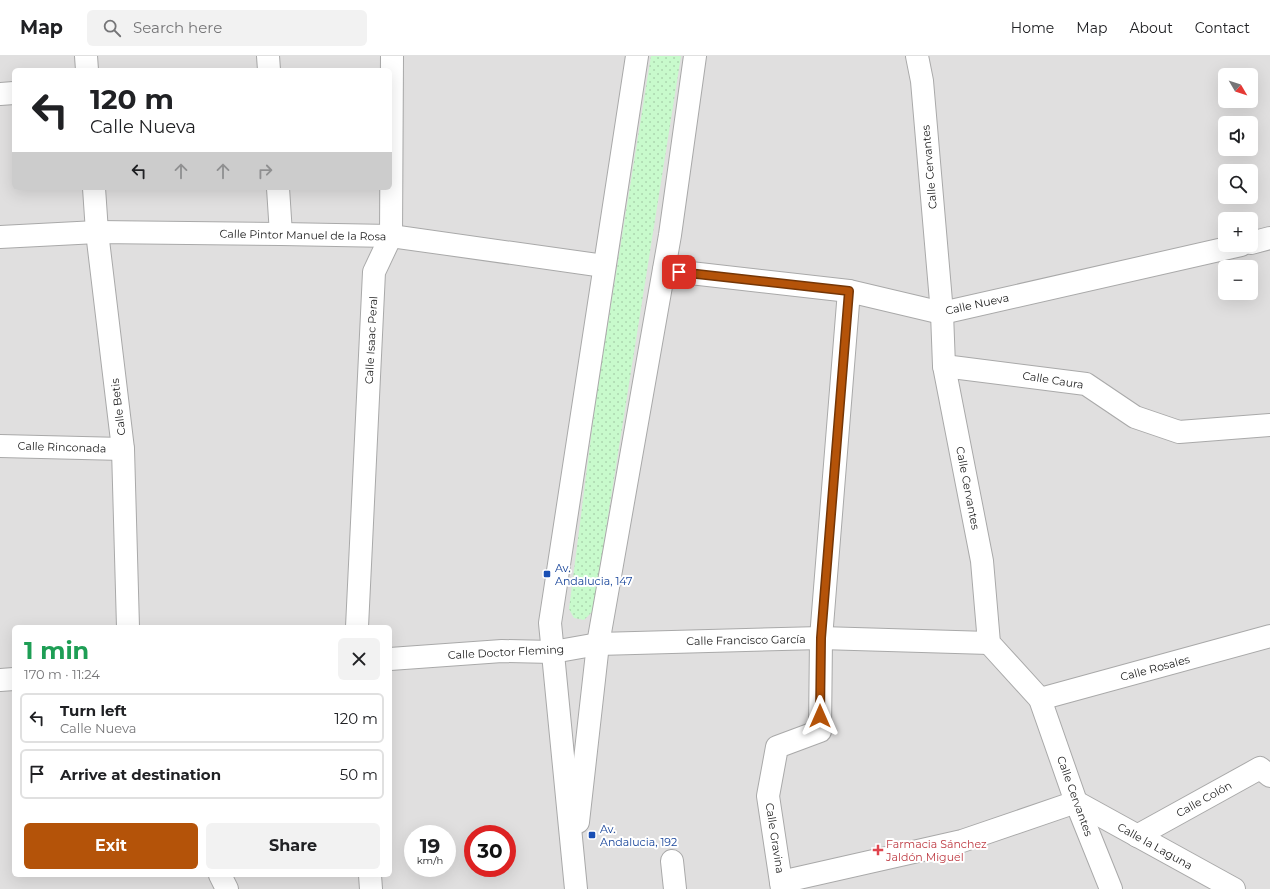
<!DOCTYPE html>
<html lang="en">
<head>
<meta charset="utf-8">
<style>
  :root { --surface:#fff; --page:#f2f2f2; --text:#202124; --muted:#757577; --line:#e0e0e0; --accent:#b45309 }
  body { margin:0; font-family:Montserrat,sans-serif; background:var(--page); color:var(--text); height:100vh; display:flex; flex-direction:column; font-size:15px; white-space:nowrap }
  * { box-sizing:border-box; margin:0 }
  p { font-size:13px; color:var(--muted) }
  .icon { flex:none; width:22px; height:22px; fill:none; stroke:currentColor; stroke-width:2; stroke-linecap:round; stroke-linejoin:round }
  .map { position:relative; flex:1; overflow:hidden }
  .details { position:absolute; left:12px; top:569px; width:380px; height:252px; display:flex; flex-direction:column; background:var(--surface); border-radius:6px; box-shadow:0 4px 16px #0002 }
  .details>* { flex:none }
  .top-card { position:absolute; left:12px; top:12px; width:380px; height:122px; border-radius:6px; box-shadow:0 4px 16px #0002; background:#fff; color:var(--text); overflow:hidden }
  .needle { width:26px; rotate:129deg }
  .tools { position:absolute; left:1218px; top:12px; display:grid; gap:8px }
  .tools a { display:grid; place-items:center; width:40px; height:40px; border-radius:6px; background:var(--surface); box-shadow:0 4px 16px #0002; font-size:20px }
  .speed { position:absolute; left:404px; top:769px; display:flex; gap:8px; font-size:20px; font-weight:700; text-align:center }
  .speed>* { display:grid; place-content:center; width:52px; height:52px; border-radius:50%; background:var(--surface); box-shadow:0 4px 16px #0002; line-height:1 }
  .speed small { font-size:10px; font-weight:400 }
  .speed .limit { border:6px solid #d22; background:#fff; color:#111 }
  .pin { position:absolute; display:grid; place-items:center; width:34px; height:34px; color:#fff; margin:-17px; border-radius:8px; box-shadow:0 2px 6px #0006 }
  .me { position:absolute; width:44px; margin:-22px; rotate:0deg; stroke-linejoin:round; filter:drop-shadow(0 0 3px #0008) }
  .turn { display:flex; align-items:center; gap:14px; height:84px; padding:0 12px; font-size:18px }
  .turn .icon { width:52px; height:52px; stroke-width:2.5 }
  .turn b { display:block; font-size:28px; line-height:34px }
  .lanes { display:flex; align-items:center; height:38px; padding:0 12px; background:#0003; justify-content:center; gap:20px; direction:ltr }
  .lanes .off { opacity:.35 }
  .round { display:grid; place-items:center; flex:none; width:42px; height:42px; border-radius:6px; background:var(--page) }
  .headline { display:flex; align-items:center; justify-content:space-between; height:68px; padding:0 12px }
  h1 { font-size:24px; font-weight:700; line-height:30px; color:#1e9e55 }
  .button { display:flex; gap:8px; margin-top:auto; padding:8px 12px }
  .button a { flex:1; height:46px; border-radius:6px; background:var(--accent); color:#fff; font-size:16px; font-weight:700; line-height:46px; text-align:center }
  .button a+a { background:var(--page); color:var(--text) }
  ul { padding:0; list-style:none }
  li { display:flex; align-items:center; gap:12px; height:50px; margin:0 8px 6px; padding:0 4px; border:2px solid var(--line); border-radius:6px }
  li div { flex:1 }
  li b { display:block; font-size:15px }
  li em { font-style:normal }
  header { display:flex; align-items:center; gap:24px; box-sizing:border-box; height:56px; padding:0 20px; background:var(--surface); border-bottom:1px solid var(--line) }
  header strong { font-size:19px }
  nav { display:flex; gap:22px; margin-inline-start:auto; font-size:14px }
  .search { width:280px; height:36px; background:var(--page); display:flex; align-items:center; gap:10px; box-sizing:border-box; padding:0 14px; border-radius:6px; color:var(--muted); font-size:15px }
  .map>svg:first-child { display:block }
  .residential { fill:#e0dfdf; fill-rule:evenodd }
  .park { fill:url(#park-dots) }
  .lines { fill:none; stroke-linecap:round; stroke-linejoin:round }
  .minor-casing { stroke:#a9a9a9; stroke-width:24 }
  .minor { stroke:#fff; stroke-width:22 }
  .route-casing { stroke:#753606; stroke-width:10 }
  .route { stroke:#b45309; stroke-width:7 }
  .transit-dot { fill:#1a4fb4; stroke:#fff; stroke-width:1.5 }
  .health-dot { fill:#e0444e; stroke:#fff; stroke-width:1.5 }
  .labels { text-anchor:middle; stroke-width:4; stroke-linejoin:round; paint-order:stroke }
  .street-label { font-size:11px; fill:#222; stroke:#fff }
  .transit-label { font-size:11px; fill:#164399; stroke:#fff; text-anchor:start }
  .health-label { font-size:11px; fill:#be3a42; stroke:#fff; text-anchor:start }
</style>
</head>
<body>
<header>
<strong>Map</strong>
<div class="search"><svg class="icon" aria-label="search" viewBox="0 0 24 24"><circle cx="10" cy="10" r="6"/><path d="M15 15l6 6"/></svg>Search here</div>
<nav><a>Home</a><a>Map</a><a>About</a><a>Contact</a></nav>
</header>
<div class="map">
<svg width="1270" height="833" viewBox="0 0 1270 833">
  <defs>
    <pattern id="park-dots" width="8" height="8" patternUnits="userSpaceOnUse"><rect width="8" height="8" fill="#c8facc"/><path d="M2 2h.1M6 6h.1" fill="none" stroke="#acd6af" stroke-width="1.8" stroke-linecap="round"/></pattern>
  </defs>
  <rect width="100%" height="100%" fill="#f2efe9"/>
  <path class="residential" d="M0,0H1270V833H0ZM14,14H390V132H14ZM1225,19H1251V45H1225ZM1225,67H1251V93H1225ZM1225,115H1251V141H1225ZM1225,163H1251V189H1225ZM1225,211H1251V237H1225ZM14,571H390V819H14ZM413,778H447V812H413ZM473,778H507V812H473Z"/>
  <path class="park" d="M651,0H681L593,555L584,564L574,562L569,553L596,342Z"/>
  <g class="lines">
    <g class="minor-casing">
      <g id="minor">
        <path d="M86,0L87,14"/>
        <path d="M268,0L269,14"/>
        <path d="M917,0L922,25L942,257L944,310L982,505L989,587L1040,643L1076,746L1111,833"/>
        <path d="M0,38L14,37"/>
        <path d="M94,132L97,176L123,393L128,571"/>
        <path d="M278,132L281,178"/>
        <path d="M0,181L97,176L281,178L391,180L604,210"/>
        <path d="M1251,187L1270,182"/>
        <path d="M664,214L849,235L942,257L1241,189"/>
        <path d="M944,310L1086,328L1135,361L1179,376L1270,369"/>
        <path d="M0,390L123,393"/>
        <path d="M357,571L374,216L391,180L392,0"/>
        <path d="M390,603L502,595L553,596L598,588L821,582L989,587"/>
        <path d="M0,624L14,623"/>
        <path d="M1040,643L1270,580"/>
        <path d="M578,766L598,588L670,179L695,0"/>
        <path d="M1137,780L1260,712L1270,720"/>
        <path d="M672,805L675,833"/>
        <path d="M220,819L227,833"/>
        <path d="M370,819L371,833"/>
        <path d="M781,826L962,785L1076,746L1234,833"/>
        <path d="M576,833L550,567L637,0"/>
        <path d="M782,833L768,740L777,691L820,675L821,582L849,235"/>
      </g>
    </g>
    <use href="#minor" class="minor"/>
  </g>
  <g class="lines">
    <g class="route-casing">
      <path id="route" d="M679,216L849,235L821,582L820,660"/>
    </g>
    <use href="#route" class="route"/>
  </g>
  <g class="transit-dot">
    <rect x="543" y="514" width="8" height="8" rx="2"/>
    <rect x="588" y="775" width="8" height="8" rx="2"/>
  </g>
  <path class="health-dot" d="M876 788h4v4h4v4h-4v4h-4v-4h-4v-4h4z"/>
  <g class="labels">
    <g class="street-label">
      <text transform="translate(929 111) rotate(-95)" y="4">Calle Cervantes</text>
      <text transform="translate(303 179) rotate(1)" y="4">Calle Pintor Manuel de la Rosa</text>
      <text transform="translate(977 248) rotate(-12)" y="4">Calle Nueva</text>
      <text transform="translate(371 284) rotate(-87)" y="4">Calle Isaac Peral</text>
      <text transform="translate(1053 324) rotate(9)" y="4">Calle Caura</text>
      <text transform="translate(118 351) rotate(-97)" y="4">Calle Betis</text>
      <text transform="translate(62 391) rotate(2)" y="4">Calle Rinconada</text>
      <text transform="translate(968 432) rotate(79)" y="4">Calle Cervantes</text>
      <text transform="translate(746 584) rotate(-1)" y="4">Calle Francisco García</text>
      <text transform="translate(506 596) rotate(-3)" y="4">Calle Doctor Fleming</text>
      <text transform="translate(1155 612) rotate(-15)" y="4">Calle Rosales</text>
      <text transform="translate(1075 740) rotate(70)" y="4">Calle Cervantes</text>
      <text transform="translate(1204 743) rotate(-29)" y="4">Calle Colón</text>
      <text transform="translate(775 782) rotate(81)" y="4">Calle Gravina</text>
      <text transform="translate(1155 790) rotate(29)" y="4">Calle la Laguna</text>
    </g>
    <g class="transit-label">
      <text x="555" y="516">Av.<tspan x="555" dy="13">Andalucia, 147</tspan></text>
      <text x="600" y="777">Av.<tspan x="600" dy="13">Andalucia, 192</tspan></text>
    </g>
    <g class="health-label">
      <text x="886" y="792">Farmacia Sánchez<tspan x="886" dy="13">Jaldón Miguel</tspan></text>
    </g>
  </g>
</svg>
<div class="tools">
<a><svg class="needle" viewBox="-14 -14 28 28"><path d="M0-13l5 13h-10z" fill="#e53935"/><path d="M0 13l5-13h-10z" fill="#757577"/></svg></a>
<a><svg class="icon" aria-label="sound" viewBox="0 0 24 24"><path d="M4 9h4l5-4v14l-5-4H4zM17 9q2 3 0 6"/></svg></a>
<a><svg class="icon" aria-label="search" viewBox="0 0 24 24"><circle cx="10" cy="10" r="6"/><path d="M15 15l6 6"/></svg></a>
<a>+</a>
<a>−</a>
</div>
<div class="speed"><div>19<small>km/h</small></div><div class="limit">30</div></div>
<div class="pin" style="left:679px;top:216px;background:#d93025"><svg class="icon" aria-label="arrive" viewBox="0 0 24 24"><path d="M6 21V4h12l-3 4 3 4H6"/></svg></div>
<svg class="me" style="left:820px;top:660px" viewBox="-20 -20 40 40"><path d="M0-17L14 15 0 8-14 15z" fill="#b45309" stroke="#fff" stroke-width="4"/></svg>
<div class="top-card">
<div class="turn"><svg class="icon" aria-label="left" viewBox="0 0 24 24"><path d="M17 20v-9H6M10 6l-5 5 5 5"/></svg><div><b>120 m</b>Calle Nueva</div></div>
<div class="lanes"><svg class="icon" aria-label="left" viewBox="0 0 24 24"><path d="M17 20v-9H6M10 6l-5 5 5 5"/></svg><svg class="icon off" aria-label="ahead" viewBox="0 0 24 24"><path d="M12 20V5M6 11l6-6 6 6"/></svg><svg class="icon off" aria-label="ahead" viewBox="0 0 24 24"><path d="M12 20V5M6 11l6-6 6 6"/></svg><svg class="icon off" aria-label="right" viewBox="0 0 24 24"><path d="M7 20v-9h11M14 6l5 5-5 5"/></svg></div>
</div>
<section class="details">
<div class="headline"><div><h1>1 min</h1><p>170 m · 11:24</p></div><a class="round"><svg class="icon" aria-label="close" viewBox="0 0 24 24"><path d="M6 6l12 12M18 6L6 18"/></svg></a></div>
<ul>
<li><svg class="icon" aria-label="left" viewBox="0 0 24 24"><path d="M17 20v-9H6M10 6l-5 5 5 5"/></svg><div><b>Turn left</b><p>Calle Nueva</p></div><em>120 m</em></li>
<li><svg class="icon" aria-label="arrive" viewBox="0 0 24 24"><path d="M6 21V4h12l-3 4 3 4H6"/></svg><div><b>Arrive at destination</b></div><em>50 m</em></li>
</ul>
<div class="button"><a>Exit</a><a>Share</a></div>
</section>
</div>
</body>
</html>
